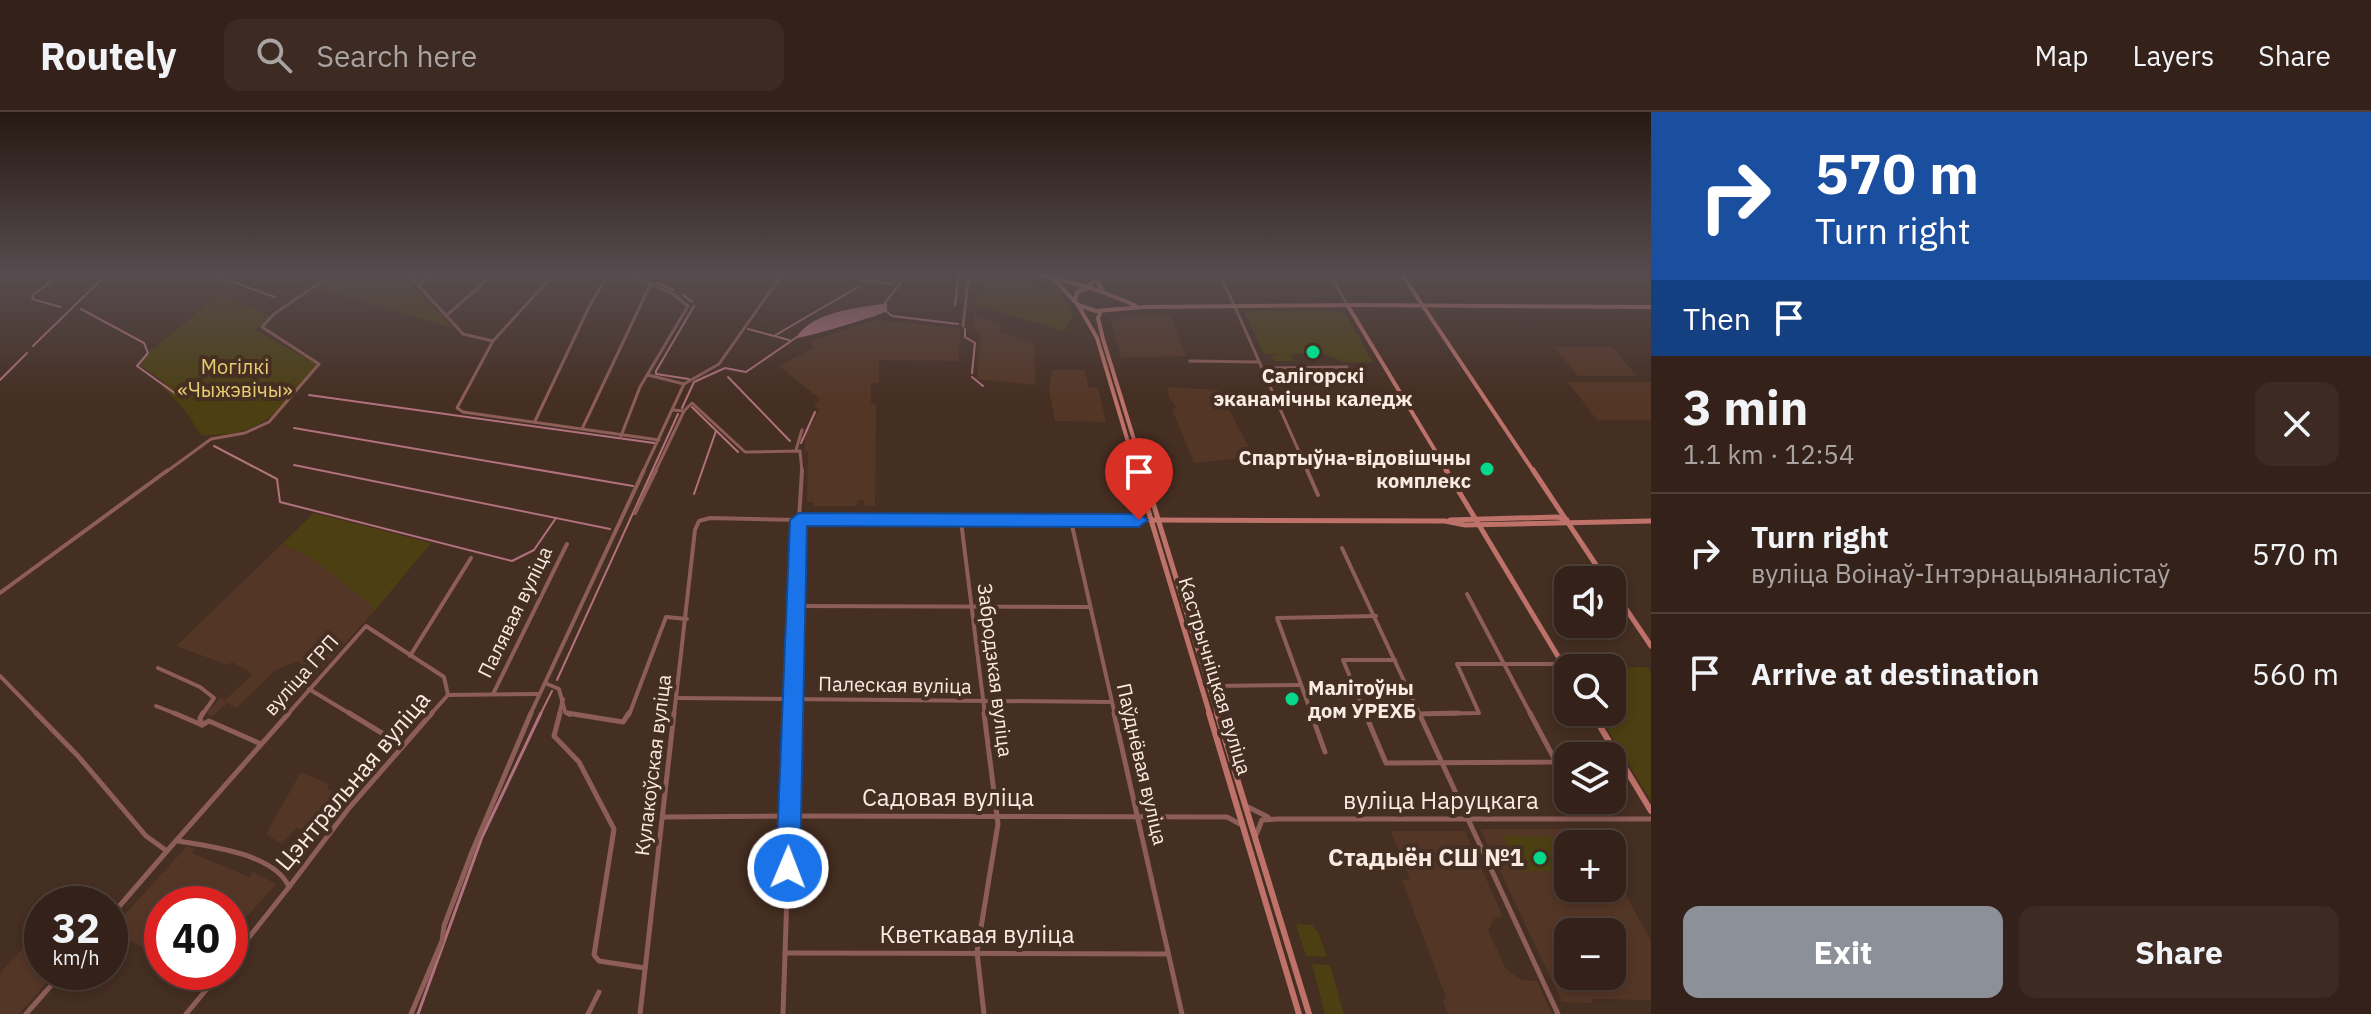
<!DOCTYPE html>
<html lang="en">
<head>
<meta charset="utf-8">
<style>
  :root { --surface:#34221a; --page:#3c2a23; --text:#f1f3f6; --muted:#a9a4a2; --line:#4e3f39; --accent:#8c9099 }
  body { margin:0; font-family:"IBM Plex Sans",sans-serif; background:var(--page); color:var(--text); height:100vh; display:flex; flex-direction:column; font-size:30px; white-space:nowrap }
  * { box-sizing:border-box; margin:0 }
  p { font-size:26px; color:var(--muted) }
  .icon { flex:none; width:44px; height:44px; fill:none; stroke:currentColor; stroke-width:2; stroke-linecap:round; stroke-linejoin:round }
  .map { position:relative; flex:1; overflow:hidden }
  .drawer { display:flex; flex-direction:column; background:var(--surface); width:720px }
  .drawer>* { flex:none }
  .hud { background:#1a4fa0; color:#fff; overflow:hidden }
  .tools { position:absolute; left:1554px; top:454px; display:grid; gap:16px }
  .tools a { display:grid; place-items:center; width:72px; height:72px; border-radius:16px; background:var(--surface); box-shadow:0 4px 12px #0003,0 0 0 2px var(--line); font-size:40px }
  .speed { position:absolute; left:24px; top:774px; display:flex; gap:16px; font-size:40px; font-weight:700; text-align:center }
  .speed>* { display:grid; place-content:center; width:104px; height:104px; border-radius:50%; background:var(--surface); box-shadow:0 4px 12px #0003,0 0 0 2px var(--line); line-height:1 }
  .speed small { font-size:20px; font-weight:400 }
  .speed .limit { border:12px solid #d22; background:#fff; color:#111 }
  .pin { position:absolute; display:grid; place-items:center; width:68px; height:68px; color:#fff; margin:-82px -34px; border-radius:50% 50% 50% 0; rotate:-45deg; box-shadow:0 0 8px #0007 }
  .pin .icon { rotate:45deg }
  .me { position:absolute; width:88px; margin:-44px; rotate:1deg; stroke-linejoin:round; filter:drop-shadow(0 0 6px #0008) }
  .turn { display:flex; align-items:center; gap:28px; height:168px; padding:0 32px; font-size:36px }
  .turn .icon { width:104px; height:104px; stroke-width:2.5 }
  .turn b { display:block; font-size:56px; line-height:68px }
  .then { display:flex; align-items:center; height:76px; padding:0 32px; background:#0003; gap:16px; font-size:30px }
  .round { display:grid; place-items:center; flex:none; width:84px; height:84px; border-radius:16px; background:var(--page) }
  .headline { display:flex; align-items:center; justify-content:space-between; height:136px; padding:0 32px }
  h1 { font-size:48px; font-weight:700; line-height:60px }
  .cta { display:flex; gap:16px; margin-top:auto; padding:16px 32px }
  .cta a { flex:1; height:92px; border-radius:16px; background:var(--accent); color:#fff; font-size:32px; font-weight:700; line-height:92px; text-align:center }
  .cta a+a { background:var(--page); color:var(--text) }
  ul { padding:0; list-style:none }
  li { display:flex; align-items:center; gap:24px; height:120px; padding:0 32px; border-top:2px solid var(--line) }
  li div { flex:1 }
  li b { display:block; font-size:30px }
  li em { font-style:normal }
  header { display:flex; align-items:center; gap:48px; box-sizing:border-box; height:112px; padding:0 40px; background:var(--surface); border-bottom:2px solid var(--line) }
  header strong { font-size:38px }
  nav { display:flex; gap:44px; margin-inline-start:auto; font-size:28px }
  .search { width:560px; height:72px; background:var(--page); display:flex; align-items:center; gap:20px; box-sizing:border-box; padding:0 28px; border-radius:16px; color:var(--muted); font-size:30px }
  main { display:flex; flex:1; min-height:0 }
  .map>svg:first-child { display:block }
  .built { fill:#543626; fill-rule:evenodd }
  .green { fill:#4c3f12 }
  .water { fill:#b2717f }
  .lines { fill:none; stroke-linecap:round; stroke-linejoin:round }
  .stream-far1 { stroke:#b2717f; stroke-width:2 }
  .stream { stroke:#b2717f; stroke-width:3 }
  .minor-far2 { stroke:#8d5d57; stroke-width:3 }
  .minor-far1 { stroke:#8d5d57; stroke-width:4 }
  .minor { stroke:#8d5d57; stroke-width:5 }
  .tertiary-far2 { stroke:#8d5d57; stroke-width:3 }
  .tertiary-far1 { stroke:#8d5d57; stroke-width:4 }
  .tertiary { stroke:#8d5d57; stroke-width:5 }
  .secondary-far2 { stroke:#be7269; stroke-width:4 }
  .secondary-far1 { stroke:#be7269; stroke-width:5 }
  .secondary { stroke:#be7269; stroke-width:6 }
  .route { fill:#1a73e8; stroke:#114b97; stroke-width:2 }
  .poi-dot { fill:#04d98b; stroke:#452e22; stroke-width:3 }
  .labels { text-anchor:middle; stroke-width:8; stroke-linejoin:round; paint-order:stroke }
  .park-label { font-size:20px; fill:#e7cc71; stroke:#452e22 }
  .poi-label { font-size:20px; font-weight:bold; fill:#f9eae2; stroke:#452e22 }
  .street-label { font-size:20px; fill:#f9eae2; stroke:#452e22 }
  .near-street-label { font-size:24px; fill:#f9eae2; stroke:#452e22 }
  .near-poi-label { font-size:24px; font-weight:bold; fill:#f9eae2; stroke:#452e22; text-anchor:end }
</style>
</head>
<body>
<header>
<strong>Routely</strong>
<div class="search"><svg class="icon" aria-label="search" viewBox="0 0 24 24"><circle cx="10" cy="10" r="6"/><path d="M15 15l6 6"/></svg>Search here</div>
<nav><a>Map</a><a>Layers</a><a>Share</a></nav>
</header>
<main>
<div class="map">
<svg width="1651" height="902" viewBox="0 0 1651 902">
  <rect width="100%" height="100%" fill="#452e22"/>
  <g class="built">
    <path d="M974,202L1001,214L999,220L1035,233V273L977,267L981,220L974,218Z"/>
    <path d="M1170,202L1186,244L1121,246L1110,207H1119L1118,203Z"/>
    <path d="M874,208L960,216L959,249L879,248V271H871V291L876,294L875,394H865L864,388H857V394H814V390H807L808,340L804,339L805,324L819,298L814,294L820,287L779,254L813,236L810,230Z"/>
    <path d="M1554,235H1612L1637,264H1578Z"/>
    <path d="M1052,258H1084L1089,275L1098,276L1106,310L1055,309L1049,279Z"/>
    <path d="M1568,270H1651V308H1597Z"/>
    <path d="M1167,275L1219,278L1254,345L1194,351L1178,312L1172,297L1177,296L1169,286Z"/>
    <path d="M282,432L313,447L372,493L371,503L317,562L297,549L276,558L236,596L227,591L212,605L206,601L220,586L225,588L253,562L232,550L228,553L176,534Z"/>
    <path d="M301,660L329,672L327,677L348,687L338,700L323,694L303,718L297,716L281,732L266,722Z"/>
    <path d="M1480,717H1591L1599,732H1568V776H1612V757L1651,829V888L1593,887L1592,891L1562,890ZM1568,820H1612V864H1568Z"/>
    <path d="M1391,719H1465L1503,805L1495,806L1488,818L1506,857L1521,868L1537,869L1552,902H1448L1443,890L1446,885L1402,768L1410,767Z"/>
    <path d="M187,734L194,737L192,741L249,765L253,760L276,772L230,824V792H162V846L111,818Z"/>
    <path d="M42,816V860H56L19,902H0V861Z"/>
  </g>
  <g class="green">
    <path d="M336,161H402L453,216L316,176Z"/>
    <path d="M994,161L1019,169L997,161H1022L1031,165L1033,173L1045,177L1051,173L1064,182L1062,187L1074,201L1064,219L973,192L987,171V162Z"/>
    <path d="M220,181L271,204L255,218L317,252C281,298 264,325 201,323L184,297L163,275L164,270L140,253L152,235L155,236Z"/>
    <path d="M1244,199H1338L1346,203L1373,250H1342L1310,235L1303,242H1291L1293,249H1274L1272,244L1281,242H1264Z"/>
    <path d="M314,401L431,431L371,503L372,493L313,447L282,432Z"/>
    <path d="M1648,555L1651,560V689L1597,600H1612V556H1586Z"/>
    <path d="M1503,724L1570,725L1574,732H1568V759H1519Z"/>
    <path d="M1296,812L1312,813L1319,822L1327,845L1306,844Z"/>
    <path d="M1312,852L1330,853L1344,902H1325Z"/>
  </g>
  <path class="water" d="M887,191V199C881,203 805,226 796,226C812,199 858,196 887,191Z"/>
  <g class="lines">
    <g class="stream-far1">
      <path d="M208,161L275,185"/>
      <path d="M657,171L673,178"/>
      <path d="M683,183L692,190"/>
      <path d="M885,191L908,161"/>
      <path d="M955,193L959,161"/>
      <path d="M61,195L32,187L34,182L62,161"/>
      <path d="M81,197L144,231L148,241L137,254L176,282"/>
      <path d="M886,199L892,204L958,212"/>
      <path d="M748,217L789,228"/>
      <path d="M965,217V225L975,231L972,261"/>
      <path d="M774,224L858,175"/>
      <path d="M33,234L108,161"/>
      <path d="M728,265L790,329"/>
      <path d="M972,265L983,274"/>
      <path d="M689,267L656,262V259L694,194"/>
      <path d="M0,268L27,241"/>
      <path d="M309,283L654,331"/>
      <path d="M692,295L738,340"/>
      <path d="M682,296L694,270L725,256L746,260L797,225"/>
      <path d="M294,316L633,374"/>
      <path d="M801,331L815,300"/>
      <path d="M214,334L277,367L280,390L512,449L534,438L556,406"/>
      <path d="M294,353L610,417"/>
      <path d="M694,382L716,319"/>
      <path d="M557,568L678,302"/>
      <path d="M540,603L552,579"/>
    </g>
    <path class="stream" d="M418,902L482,725L541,601"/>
    <g class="minor-far2">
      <path d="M407,161L463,222L493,229"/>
      <path d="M555,161L493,229L457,296L463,300L659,328"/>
      <path d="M761,161L778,165"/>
      <path d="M861,168L891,172L900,161"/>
      <path d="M418,174L434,161"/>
      <path d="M1235,195L1308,360"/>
      <path d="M447,203L495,161"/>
      <path d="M963,214L969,161"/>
      <path d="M1190,249L1259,250"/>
      <path d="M1262,256L1347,255"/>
      <path d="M684,272L719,252L783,161"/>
      <path d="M673,298L684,299L692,291L745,340L800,339L802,360"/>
      <path d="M535,309L590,193L609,161"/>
      <path d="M582,317L651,171"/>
      <path d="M621,324L640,275L688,194L673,182L625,161"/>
      <path d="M796,338L802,318"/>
      <path d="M166,360L211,327L245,321L269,310L319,252L262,215L274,202L334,161"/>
      <path d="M643,360L684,272L648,263"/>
      <path d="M655,360L684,299"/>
    </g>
    <g class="minor-far1">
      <path d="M1307,358L1318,383"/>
      <path d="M635,401L656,358"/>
      <path d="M961,409L985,603"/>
      <path d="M1071,409L1115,603"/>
      <path d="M1342,436L1420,603"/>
      <path d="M0,481L168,358"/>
      <path d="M1467,482L1531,603"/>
      <path d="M795,494L1089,495"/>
      <path d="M410,544L471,446"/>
      <path d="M158,556L200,575L214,586L202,603"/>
      <path d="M0,564L38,603"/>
      <path d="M545,571L559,577L565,600L570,603"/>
      <path d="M1209,574L1299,573"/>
      <path d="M309,577L352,603"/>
      <path d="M493,582L567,432"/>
      <path d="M677,586L1111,590"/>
      <path d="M156,594L179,603"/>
      <path d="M1419,602L1479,601L1457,552H1562"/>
      <path d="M287,603L366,514L444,565L448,583"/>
      <path d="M430,603L448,583L539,582"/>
      <path d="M530,603L644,358"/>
      <path d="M559,603L563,587"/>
      <path d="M629,603L666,505L687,507"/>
      <path d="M674,603L695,418L699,409L710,406L799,408L802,358"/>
      <path d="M1312,603L1277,506L1376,504"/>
      <path d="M1366,603L1343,548H1395"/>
    </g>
    <g class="minor">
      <path d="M36,601L78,644L146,724L167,739L289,601"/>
      <path d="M174,601L202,613L209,609L261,632"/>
      <path d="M349,601L403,634"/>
      <path d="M560,601L554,624L579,650L614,717L594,843L599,849L645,856"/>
      <path d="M567,601L623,610L629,601"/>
      <path d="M1114,601L1182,902"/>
      <path d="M1311,601L1325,640"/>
      <path d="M1365,601L1386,651L1556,650L1530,601"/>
      <path d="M1419,601L1558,902"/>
      <path d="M1419,602L1458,601"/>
      <path d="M202,613L200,606L203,601"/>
      <path d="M664,705L789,704"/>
      <path d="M178,729C210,734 275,742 289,775L349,696L432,601"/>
      <path d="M785,841L1167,842"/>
      <path d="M411,902L442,829L444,814L472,740L531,601"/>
      <path d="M588,902L599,880"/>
      <path d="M640,902L674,601"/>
      <path d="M984,902L977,840L998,712L984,601"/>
    </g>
    <g class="tertiary-far2">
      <path d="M1219,161L1235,195"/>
      <path d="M1329,161L1348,194"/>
    </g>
    <path class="tertiary-far1" d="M793,603L799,408H1152"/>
    <g class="tertiary">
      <path d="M1248,695L1268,705"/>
      <path d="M789,704L1227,705L1240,712"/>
      <path d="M1256,723L1262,708L1278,707H1651"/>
      <path d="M110,805L167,739"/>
      <path d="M230,849L289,775"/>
      <path d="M26,902L63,860"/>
      <path d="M186,902L221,860"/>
      <path d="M783,902L793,601"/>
    </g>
    <g class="secondary-far2">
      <path d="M1036,161L1097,178L1135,193"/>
      <path d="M1401,161L1534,360"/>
      <path d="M1055,168L1078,193L1096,199L1144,195L1360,193L1651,195"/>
      <path d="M1075,189L1077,180L1086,177L1096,167L1103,180"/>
      <path d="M1078,193L1097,226L1137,360"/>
      <path d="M1348,194L1448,360"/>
      <path d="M1101,199L1098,206L1103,227L1144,360"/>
    </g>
    <g class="secondary-far1">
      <path d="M1136,358L1210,603"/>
      <path d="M1143,358L1218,603"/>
      <path d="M1446,358L1568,561"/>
      <path d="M1533,358L1606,468"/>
      <path d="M1152,408L1445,409L1465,413L1651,409"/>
      <path d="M1450,408L1557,405L1567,408"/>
      <path d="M1612,476L1651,534"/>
      <path d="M1591,600L1593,603"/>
    </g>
    <g class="secondary">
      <path d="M1209,601L1299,902"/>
      <path d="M1217,601L1309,902"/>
      <path d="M1592,601L1651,699"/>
    </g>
  </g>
  <linearGradient id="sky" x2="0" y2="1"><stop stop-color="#261913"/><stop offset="0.56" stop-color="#564c4f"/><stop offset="1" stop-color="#564c4f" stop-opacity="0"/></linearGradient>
  <rect width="1651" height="288" fill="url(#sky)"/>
  <path class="route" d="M799,401L1139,402L1148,408L1139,415L807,414L800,756L796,764L788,767L780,764L776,756L790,408Z"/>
  <g class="poi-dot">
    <circle cx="1313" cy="240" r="8"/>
    <circle cx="1487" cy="357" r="8"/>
    <circle cx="1292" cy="587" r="8"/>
    <circle cx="1540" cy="746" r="8"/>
  </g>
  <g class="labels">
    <g class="park-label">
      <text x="235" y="262">Могілкі<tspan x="235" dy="23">«Чыжэвічы»</tspan></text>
    </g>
    <g class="poi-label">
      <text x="1313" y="271">Салігорскі<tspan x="1313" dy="23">эканамічны каледж</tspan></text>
      <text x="1471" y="353" text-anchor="end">Спартыўна-відовішчны<tspan x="1471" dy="23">комплекс</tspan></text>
      <text x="1308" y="583" text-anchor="start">Малітоўны<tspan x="1308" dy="23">дом УРЕХБ</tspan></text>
    </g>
    <g class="street-label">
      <text transform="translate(515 500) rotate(-64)" y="7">Палявая вуліца</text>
      <text transform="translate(995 558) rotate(83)" y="7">Забродзкая вуліца</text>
      <text transform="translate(301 563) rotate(-48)" y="7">вуліца ГРП</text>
      <text transform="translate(1215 564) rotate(73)" y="7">Кастрычніцкая вуліца</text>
      <text transform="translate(895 573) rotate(1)" y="7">Палеская вуліца</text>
      <text transform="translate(1142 652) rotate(77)" y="7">Паўднёвая вуліца</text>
      <text transform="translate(653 653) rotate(-83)" y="7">Кулакоўская вуліца</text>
    </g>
    <g class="near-street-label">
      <text transform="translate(353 669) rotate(-50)" y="8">Цэнтральная вуліца</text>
      <text x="948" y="694">Садовая вуліца</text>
      <text x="1441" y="697">вуліца Наруцкага</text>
      <text x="977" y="831">Кветкавая вуліца</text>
    </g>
    <g class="near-poi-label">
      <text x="1524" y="754">Стадыён СШ №1</text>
    </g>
  </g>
</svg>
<div class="tools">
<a><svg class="icon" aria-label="sound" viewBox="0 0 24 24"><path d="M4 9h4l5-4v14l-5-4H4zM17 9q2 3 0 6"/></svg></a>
<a><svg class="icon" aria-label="search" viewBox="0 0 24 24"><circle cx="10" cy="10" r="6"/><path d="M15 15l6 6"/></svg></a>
<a><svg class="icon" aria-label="layers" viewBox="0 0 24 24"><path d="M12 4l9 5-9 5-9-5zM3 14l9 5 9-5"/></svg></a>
<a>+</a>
<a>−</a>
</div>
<div class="speed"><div>32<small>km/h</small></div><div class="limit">40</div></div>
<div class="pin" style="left:1139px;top:408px;background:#d93025"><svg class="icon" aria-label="arrive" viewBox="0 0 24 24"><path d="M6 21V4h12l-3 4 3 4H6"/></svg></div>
<svg class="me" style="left:788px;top:756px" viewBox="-20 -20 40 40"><circle r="17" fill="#1a73e8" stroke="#fff" stroke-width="3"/><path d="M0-11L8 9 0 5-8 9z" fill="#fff"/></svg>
</div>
<section class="drawer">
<div class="hud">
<div class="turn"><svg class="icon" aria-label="right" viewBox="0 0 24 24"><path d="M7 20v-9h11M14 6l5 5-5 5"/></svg><div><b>570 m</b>Turn right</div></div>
<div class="then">Then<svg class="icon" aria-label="arrive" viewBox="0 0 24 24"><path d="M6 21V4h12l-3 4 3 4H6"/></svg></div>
</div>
<div class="headline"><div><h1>3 min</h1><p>1.1 km · 12:54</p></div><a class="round"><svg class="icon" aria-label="close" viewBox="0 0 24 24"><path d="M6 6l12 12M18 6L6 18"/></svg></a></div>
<ul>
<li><svg class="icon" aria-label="right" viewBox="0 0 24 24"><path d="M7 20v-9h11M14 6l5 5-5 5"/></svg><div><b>Turn right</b><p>вуліца Воінаў-Інтэрнацыяналістаў</p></div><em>570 m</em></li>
<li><svg class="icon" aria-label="arrive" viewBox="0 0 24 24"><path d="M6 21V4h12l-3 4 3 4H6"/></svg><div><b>Arrive at destination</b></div><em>560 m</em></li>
</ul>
<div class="cta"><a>Exit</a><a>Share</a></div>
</section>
</main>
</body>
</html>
